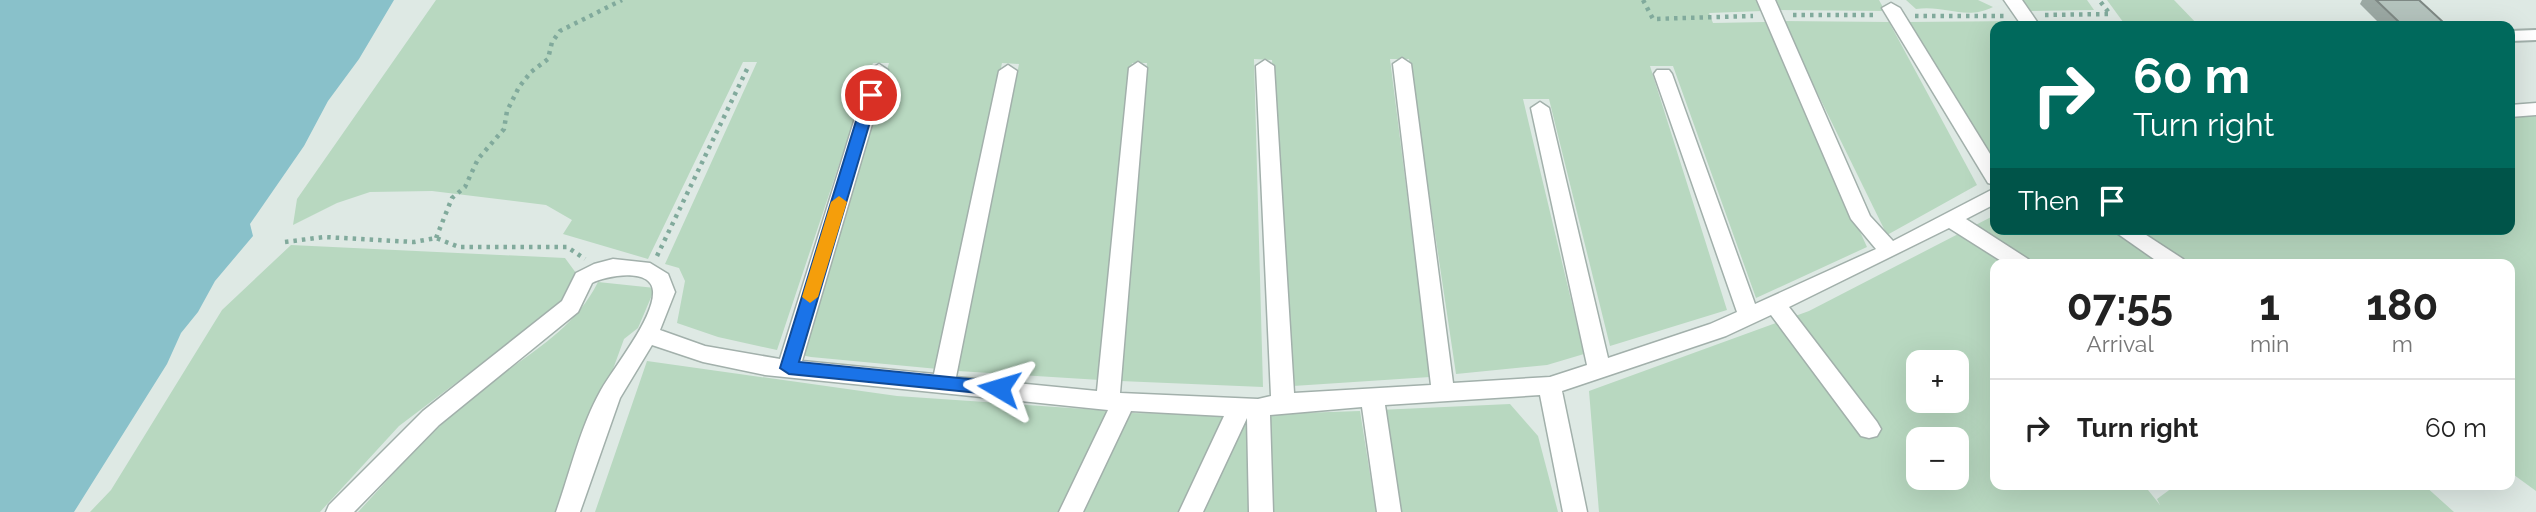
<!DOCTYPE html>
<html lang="en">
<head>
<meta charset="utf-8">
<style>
  :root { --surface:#fff; --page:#f2f2f2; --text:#222; --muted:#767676; --line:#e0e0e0 }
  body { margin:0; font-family:Raleway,sans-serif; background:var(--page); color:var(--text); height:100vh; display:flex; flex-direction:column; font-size:26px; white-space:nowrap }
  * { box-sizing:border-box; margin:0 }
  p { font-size:23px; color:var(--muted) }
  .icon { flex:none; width:38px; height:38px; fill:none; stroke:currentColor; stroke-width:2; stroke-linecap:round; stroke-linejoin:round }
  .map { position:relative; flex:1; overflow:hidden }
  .panel { position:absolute; left:1990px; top:259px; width:525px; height:231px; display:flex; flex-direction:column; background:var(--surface); border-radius:14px; box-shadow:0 7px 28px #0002 }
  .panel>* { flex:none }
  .top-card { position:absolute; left:1990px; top:21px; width:525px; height:214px; border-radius:14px; box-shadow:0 7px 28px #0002; background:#00695c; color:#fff; overflow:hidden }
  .buttons { position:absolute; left:1906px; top:350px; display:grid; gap:14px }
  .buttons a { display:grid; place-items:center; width:63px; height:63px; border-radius:14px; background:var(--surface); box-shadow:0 7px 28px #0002; font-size:35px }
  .pin { position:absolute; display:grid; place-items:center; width:60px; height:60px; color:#fff; margin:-30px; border:4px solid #fff; border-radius:50%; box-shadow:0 2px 7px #0007 }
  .me { position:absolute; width:77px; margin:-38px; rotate:277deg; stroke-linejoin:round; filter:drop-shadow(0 0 5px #0008) }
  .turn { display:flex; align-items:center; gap:24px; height:147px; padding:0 28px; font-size:32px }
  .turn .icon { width:91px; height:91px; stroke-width:2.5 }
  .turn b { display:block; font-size:49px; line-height:60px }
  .then { display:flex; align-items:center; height:66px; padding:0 28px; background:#0003; gap:14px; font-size:26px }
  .eta { display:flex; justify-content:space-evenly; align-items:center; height:119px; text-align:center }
  .eta b { font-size:42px; font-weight:700; line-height:49px }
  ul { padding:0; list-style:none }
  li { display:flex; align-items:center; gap:21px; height:98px; padding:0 28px; border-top:2px solid var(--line) }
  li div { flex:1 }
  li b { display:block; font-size:26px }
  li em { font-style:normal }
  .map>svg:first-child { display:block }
  .green { fill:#b8d8c0; fill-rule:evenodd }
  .water { fill:#89c1ca }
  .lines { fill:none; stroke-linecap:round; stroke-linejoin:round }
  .lane-casing { stroke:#a2b0ab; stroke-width:14 }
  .street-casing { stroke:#a2b0ab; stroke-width:3 }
  .path { stroke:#81aa9c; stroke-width:4.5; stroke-dasharray:3.5 5; stroke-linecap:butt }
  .lane { stroke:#fff; stroke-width:10 }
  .street { fill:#fff; fill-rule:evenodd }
  .wall { fill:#9ba8a3 }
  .building { fill:#b4c3bd; stroke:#7e8884; stroke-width:2 }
  .route { fill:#1a73e8; stroke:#114b97; stroke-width:2 }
  .slow { fill:#f59e0b }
</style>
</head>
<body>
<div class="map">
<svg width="2536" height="512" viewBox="0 0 2536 512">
  <rect width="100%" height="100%" fill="#dee9e4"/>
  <g class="green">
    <path d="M436,0H1757L1762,11L1709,13L1713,23L1765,22L1867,247L1756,298L1673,66H1650L1727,310L1610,346L1549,99H1523L1584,354L1547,365L1456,374L1409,59H1390L1430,377L1293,386L1272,60L1254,59L1263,387L1120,381L1147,63H1132L1100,380L958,371L1019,64L1002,63L938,369L811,357L801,355L889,63H873L777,350L718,337L677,323L685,281L679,268L665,264L757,62H743L648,259L563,234L572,220L546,205L432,191L370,192L337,203L293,225L297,199Z"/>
    <path d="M1772,0H1879L1885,11L1776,10Z"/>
    <path d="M1906,0H1978L1993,7C1965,21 1947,5 1916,9Z"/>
    <path d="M2023,0H2087L2094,10L2031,11Z"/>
    <path d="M2107,0H2174L2199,26H2126Z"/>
    <path d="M1782,21L1889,22L1977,185L1887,235Z"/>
    <path d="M2021,21L2024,26H1995V164L1908,22Z"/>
    <path d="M2536,116V491L2510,472V264H2186L2134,229H2510V117Z"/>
    <path d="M1995,215V229H2110L2162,264H1995V485H2144L2160,505L2157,499L2176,485H2424L2454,512H1599L1589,391L1809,311ZM1918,362H1956V401H1918ZM1918,439H1956V478H1918Z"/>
    <path d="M291,245L565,258L576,273L563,302L399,426L320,512H90L111,490L222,310Z"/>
    <path d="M598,282L655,288L638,328L624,339L561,512H358C398,469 438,423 485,387C527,354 573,332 598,282Z"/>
    <path d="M647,361L897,396L1114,411L1059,512H595Z"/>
    <path d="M1510,404L1538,436L1558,512H1396L1379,410Z"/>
    <path d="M1360,411L1376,512H1274L1268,414Z"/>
    <path d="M1128,413L1228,414L1183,512H1080Z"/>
    <path d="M1245,415H1255V512H1199Z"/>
  </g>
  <path class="water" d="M0,0H394L359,59L328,101L304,146L250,224L253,236L215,281L198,312L181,333L167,364L74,512H0Z"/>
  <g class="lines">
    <g class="lane-casing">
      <path id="lane" d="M2510,36L2536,35"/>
    </g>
    <g class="street-casing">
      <g id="street">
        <path d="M1757,0H1775L1870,216L1893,241L1995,188V204L1966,219L2028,259L2032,264H2006L1949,228L1789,307L1877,422L1881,429L1877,436L1869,438L1861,436L1771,315L1726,336L1562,391L1587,512H1563L1540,395L1385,405L1401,512H1377L1362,407L1270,415L1273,512H1249L1247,418L1203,512H1179L1224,416L1131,411L1083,512H1059L1108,410L765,375L703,362L652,345L620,398L580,512H556C570,473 580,427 601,390C614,367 655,317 653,291C651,267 605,276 592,283L578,312L439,425L354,512H326L329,505L423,411L562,301L576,273L594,264L613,259L650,263L668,274L675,292L660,330L705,346L780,359L870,70L879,64L888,70L802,361L934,374L999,71L1008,65L1017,71L956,377L1097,391L1129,68L1138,62L1147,68L1120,393L1258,399L1271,396L1256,66L1265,60L1274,66L1294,393L1431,385L1393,64L1402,58L1411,64L1453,383L1550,377L1587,365L1531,108L1540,102L1549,108L1608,358L1710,324L1737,312L1654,74L1657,70H1669L1672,74L1755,304L1876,249L1851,219Z"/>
        <path d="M2004,0H2022L2040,26H2022Z"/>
        <path d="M1891,3L1900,8L1995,162V185L1988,183L1882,8Z"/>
        <path d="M2536,103V115L2510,117V105Z"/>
        <path d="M2111,229H2137L2183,259L2187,264H2161Z"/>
      </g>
    </g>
    <g class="path">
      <path d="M1643,0L1653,19L1753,16"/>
      <path d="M1793,15H1875"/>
      <path d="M2045,15L2110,14L2099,0"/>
      <path d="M1915,16H2005"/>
      <path d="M436,238L452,198L465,187L478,159L504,129L507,111L519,87L531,72L548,59L552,42L560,31L622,0"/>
      <path d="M285,242L324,237L414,242L436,238L459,247H567L585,259"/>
      <path d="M657,256L749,65"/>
    </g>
    <use href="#lane" class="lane"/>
    <use href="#street" class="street"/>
  </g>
  <path class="wall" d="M2362,0H2419L2443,22L2440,26H2382L2360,4Z"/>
  <path class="building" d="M2376,0H2419L2443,22L2400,23Z"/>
  <path class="route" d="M871,90L878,95L799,362L999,382L1005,384L1008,388L1005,393L999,395L789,374L780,368L864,95Z"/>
  <path class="slow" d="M839,196L847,202L818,297L810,303L802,297L831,202Z"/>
</svg>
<div class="buttons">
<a>+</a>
<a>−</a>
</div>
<div class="pin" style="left:871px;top:95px;background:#d93025"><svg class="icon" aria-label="arrive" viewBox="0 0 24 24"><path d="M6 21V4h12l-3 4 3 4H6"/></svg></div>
<svg class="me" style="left:999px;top:388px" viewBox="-20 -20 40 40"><path d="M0-17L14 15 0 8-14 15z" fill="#1a73e8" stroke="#fff" stroke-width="4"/></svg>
<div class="top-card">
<div class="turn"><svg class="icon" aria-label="right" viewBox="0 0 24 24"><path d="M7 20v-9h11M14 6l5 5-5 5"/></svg><div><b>60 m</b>Turn right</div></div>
<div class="then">Then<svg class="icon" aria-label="arrive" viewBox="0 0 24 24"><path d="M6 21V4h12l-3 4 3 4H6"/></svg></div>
</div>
<section class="panel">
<div class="eta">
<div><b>07:55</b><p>Arrival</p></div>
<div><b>1</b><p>min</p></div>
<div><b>180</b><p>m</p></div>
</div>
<ul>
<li><svg class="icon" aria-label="right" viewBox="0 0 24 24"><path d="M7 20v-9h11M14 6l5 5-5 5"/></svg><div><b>Turn right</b></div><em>60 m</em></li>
</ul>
</section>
</div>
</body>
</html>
